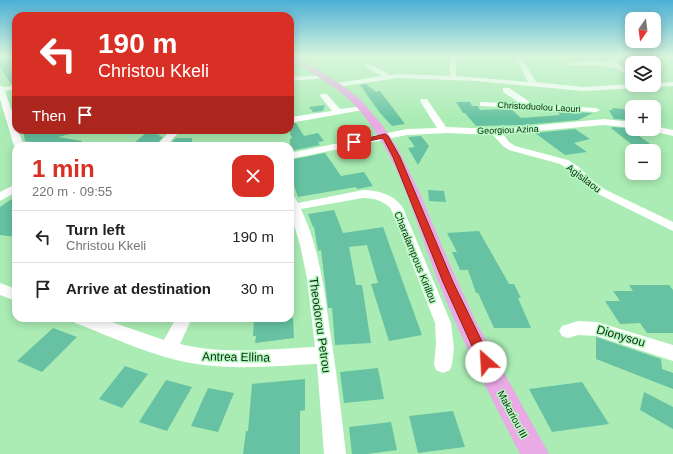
<!DOCTYPE html>
<html lang="en">
<head>
<meta charset="utf-8">
<style>
  :root { --surface:#fff; --page:#f6f6f6; --text:#222; --muted:#767676; --line:#e0e0e0; --accent:#d93025 }
  body { margin:0; font-family:Arial,sans-serif; background:var(--page); color:var(--text); height:100vh; display:flex; flex-direction:column; font-size:15px; white-space:nowrap }
  * { box-sizing:border-box; margin:0 }
  p { font-size:13px; color:var(--muted) }
  .icon { flex:none; width:22px; height:22px; fill:none; stroke:currentColor; stroke-width:2; stroke-linecap:round; stroke-linejoin:round }
  .map { position:relative; flex:1; overflow:hidden }
  .details { position:absolute; left:12px; top:142px; width:282px; height:180px; display:flex; flex-direction:column; background:var(--surface); border-radius:12px; box-shadow:0 2px 10px #0003 }
  .details>* { flex:none }
  .guide { position:absolute; left:12px; top:12px; width:282px; height:122px; border-radius:12px; box-shadow:0 2px 10px #0003; background:#d93025; color:#fff; overflow:hidden }
  .needle { width:26px; rotate:194deg }
  .tools { position:absolute; left:625px; top:12px; display:grid; gap:8px }
  .tools a { display:grid; place-items:center; width:36px; height:36px; border-radius:8px; background:var(--surface); box-shadow:0 2px 10px #0003; font-size:20px }
  .pin { position:absolute; display:grid; place-items:center; width:34px; height:34px; color:#fff; margin:-17px; border-radius:8px; box-shadow:0 2px 6px #0006 }
  .me { position:absolute; width:44px; margin:-22px; rotate:334deg; stroke-linejoin:round; filter:drop-shadow(0 0 3px #0008) }
  .turn { display:flex; align-items:center; gap:14px; height:84px; padding:0 20px; font-size:18px }
  .turn .icon { width:52px; height:52px; stroke-width:2.5 }
  .turn b { display:block; font-size:28px; line-height:34px }
  .then { display:flex; align-items:center; height:38px; padding:0 20px; background:#0003; gap:8px; font-size:15px }
  .round { display:grid; place-items:center; flex:none; width:42px; height:42px; border-radius:12px; background:var(--page) }
  .summary { display:flex; align-items:center; justify-content:space-between; height:68px; padding:0 20px }
  h1 { font-size:24px; font-weight:700; line-height:30px; color:var(--accent) }
  ul { padding:0; list-style:none }
  li { display:flex; align-items:center; gap:12px; height:52px; padding:0 20px; border-top:1px solid var(--line) }
  li div { flex:1 }
  li b { display:block; font-size:15px }
  li em { font-style:normal }
  .map>svg:first-child { display:block }
  .building { fill:#66c2a2 }
  .lines { fill:none; stroke-linecap:round; stroke-linejoin:round }
  .minor { fill:#fff; fill-rule:evenodd }
  .major { fill:#e9aae6; fill-rule:evenodd }
  .route { fill:#d93025; stroke:#8d1f18 }
  .labels { text-anchor:middle; stroke-width:3; stroke-linejoin:round; paint-order:stroke }
  .far-street-label { font-size:9px; fill:#0f2915; stroke:#b7fac1 }
  .street-label { font-size:10px; fill:#0f2915; stroke:#b7fac1 }
  .near-street-label { font-size:12px; fill:#0f2915; stroke:#b7fac1 }
</style>
</head>
<body>
<div class="map">
<svg width="673" height="454" viewBox="0 0 673 454">
  <rect width="100%" height="100%" fill="#aaecb4"/>
  <g class="building">
    <path d="M10,57H16V84H11L0,67V58Z"/>
    <path d="M366,84L376,92L380,91L405,124L392,126L380,113L360,85Z"/>
    <path d="M456,102H470L472,106H478L480,110L511,109L521,118L560,115L557,111L593,113L578,120L524,125L476,126L465,113H463Z"/>
    <path d="M325,105L323,111L313,112L309,107Z"/>
    <path d="M612,108L624,109L626,112L632,113V120L614,119L609,110H613Z"/>
    <path d="M296,123L304,136L318,133L324,141L318,142L320,145L290,151V139L292,138L290,134V124Z"/>
    <path d="M613,127L638,129L639,131L635,133L653,146H650L656,151H640L611,128Z"/>
    <path d="M575,129L590,139L574,143L587,152L565,155L535,133Z"/>
    <path d="M23,130H70V134L58,137L82,141L81,146H55L25,141Z"/>
    <path d="M146,133L161,135L158,136L163,137L155,146H130Z"/>
    <path d="M421,136L429,146L418,165L408,148L415,147L408,137Z"/>
    <path d="M176,138H192V146H168Z"/>
    <path d="M325,153L341,176L364,172L373,186L357,189L356,187L298,197L292,180H290V160Z"/>
    <path d="M428,190L444,191L446,202L429,201Z"/>
    <path d="M16,196V237L0,235V207Z"/>
    <path d="M334,210L343,233L383,227L422,335L389,341L371,284L378,283L367,245L349,247L356,285H362L371,343L335,345L332,308H328L321,250L318,251L314,227H313L308,214Z"/>
    <path d="M479,231L509,284H514L521,298H518L531,328H494L478,293H476L468,270H460L452,252H457L447,233Z"/>
    <path d="M629,285H669L673,290V333H647L640,323L620,324L605,301H620L613,291H633Z"/>
    <path d="M266,318H293L294,338L255,343L256,336H253L254,319Z"/>
    <path d="M53,328L77,337L42,372L17,361Z"/>
    <path d="M596,337L661,359L662,369L673,373V389L596,359Z"/>
    <path d="M125,366L148,374L122,408L99,399Z"/>
    <path d="M378,368L384,399L344,403L340,372Z"/>
    <path d="M305,379V410L300,411V454H243L246,431H248L252,384Z"/>
    <path d="M166,380L192,387L167,431L139,422Z"/>
    <path d="M582,382L609,424L552,432L529,389Z"/>
    <path d="M208,388L234,393L218,432L191,426Z"/>
    <path d="M644,392L673,407V429L640,410Z"/>
    <path d="M453,411L465,447L418,453L409,416Z"/>
    <path d="M391,422L397,450L367,454H352L349,427Z"/>
  </g>
  <g class="lines">
    <g class="minor">
      <path d="M382,57H388L389,58L386,60Z"/>
      <path d="M450,57H456V76L528,82L515,57H521L536,82L583,87L632,84L654,85V83L673,82V86L583,91L476,81L398,78L337,87L333,85L337,83L382,76L365,67V65L368,63L390,75L398,74L450,76Z"/>
      <path d="M657,57H673V59H660Z"/>
      <path d="M611,59L632,73V78L616,68L598,65L571,66L568,64L571,62L598,61L610,63L608,61Z"/>
      <path d="M325,75L327,76V78L290,81V77Z"/>
      <path d="M0,85L4,87L16,85V89L5,91L16,123V130H18L24,146H16V148L14,146L0,99Z"/>
      <path d="M503,88H509L533,104L596,108L600,110L596,112L480,106V102H483L521,104L503,92Z"/>
      <path d="M321,94H327L340,109L363,106L367,108L363,110L290,123V117L332,111L320,96Z"/>
      <path d="M421,99H427L446,127L496,129L604,119L632,122V128L604,125L503,134L509,142L515,146L568,160L579,167L593,181L606,190L673,222V231L598,194L585,185L571,171L560,164L509,150L503,146L493,135L448,133L407,135L290,159V153L407,129L437,128L420,101Z"/>
      <path d="M654,126L673,130V136L651,131L649,129H654Z"/>
      <path d="M171,130H181L166,146H156Z"/>
      <path d="M16,184V192L0,201V192Z"/>
      <path d="M363,190C378,190 395,195 403,208L451,323L454,348L452,364L450,370L443,373L436,370L434,364L436,344L435,323L391,209C385,201 373,198 363,198L301,209C318,245 324,285 329,324C336,367 341,411 346,454H324L317,364C277,366 237,370 197,364C155,358 115,338 75,323L73,318H100L164,340L176,318H192L180,344C224,355 271,349 315,347L307,278L300,245L290,212V195L294,196L298,203Z"/>
      <path d="M0,283L16,289V301L0,295Z"/>
      <path d="M578,321L597,322L673,345V361L597,336L578,335L568,338L562,336L559,331L562,326Z"/>
    </g>
    <path class="major" d="M290,57H298L342,85L360,99L382,125L397,147L419,191L448,260L475,320L549,454H520C491,398 462,341 438,281C416,224 401,159 360,111C342,89 314,75 290,59Z"/>
  </g>
  <linearGradient id="sky" x2="0" y2="1"><stop stop-color="#4bafd5"/><stop offset="0.47" stop-color="#d9f6dd"/><stop offset="1" stop-color="#d9f6dd" stop-opacity="0"/></linearGradient>
  <rect width="673" height="120" fill="url(#sky)"/>
  <path class="route" d="M385,134L388,136L400,157L453,282L492,362L490,366L486,368L481,366L443,282L393,157L383,138L354,144L351,142Z"/>
  <g class="labels">
    <g class="far-street-label">
      <text transform="translate(539 107) rotate(3)" y="3">Christoduolou Laouri</text>
      <text transform="translate(508 130) rotate(-2)" y="3">Georgiou Azina</text>
    </g>
    <g class="street-label">
      <text transform="translate(584 178) rotate(37)" y="4">Agisilaou</text>
      <text transform="translate(416 257) rotate(68)" y="4">Charalampous Kirillou</text>
      <text transform="translate(513 414) rotate(62)" y="4">Makariou III</text>
    </g>
    <g class="near-street-label">
      <text transform="translate(320 325) rotate(82)" y="4">Theodorou Petrou</text>
      <text transform="translate(621 336) rotate(16)" y="4">Dionysou</text>
      <text transform="translate(236 357) rotate(1)" y="4">Antrea Ellina</text>
    </g>
  </g>
</svg>
<div class="tools">
<a><svg class="needle" viewBox="-14 -14 28 28"><path d="M0-13l5 13h-10z" fill="#e53935"/><path d="M0 13l5-13h-10z" fill="#767676"/></svg></a>
<a><svg class="icon" aria-label="layers" viewBox="0 0 24 24"><path d="M12 4l9 5-9 5-9-5zM3 14l9 5 9-5"/></svg></a>
<a>+</a>
<a>−</a>
</div>
<div class="pin" style="left:354px;top:142px;background:#d93025"><svg class="icon" aria-label="arrive" viewBox="0 0 24 24"><path d="M6 21V4h12l-3 4 3 4H6"/></svg></div>
<svg class="me" style="left:486px;top:362px" viewBox="-20 -20 40 40"><circle r="19" fill="#fff"/><path d="M0-13L10 11 0 6-10 11z" fill="#d93025"/></svg>
<div class="guide">
<div class="turn"><svg class="icon" aria-label="left" viewBox="0 0 24 24"><path d="M17 20v-9H6M10 6l-5 5 5 5"/></svg><div><b>190 m</b>Christou Kkeli</div></div>
<div class="then">Then<svg class="icon" aria-label="arrive" viewBox="0 0 24 24"><path d="M6 21V4h12l-3 4 3 4H6"/></svg></div>
</div>
<section class="details">
<div class="summary"><div><h1>1 min</h1><p>220 m · 09:55</p></div><a class="round" style="background:#d93025;color:#fff"><svg class="icon" aria-label="close" viewBox="0 0 24 24"><path d="M6 6l12 12M18 6L6 18"/></svg></a></div>
<ul>
<li><svg class="icon" aria-label="left" viewBox="0 0 24 24"><path d="M17 20v-9H6M10 6l-5 5 5 5"/></svg><div><b>Turn left</b><p>Christou Kkeli</p></div><em>190 m</em></li>
<li><svg class="icon" aria-label="arrive" viewBox="0 0 24 24"><path d="M6 21V4h12l-3 4 3 4H6"/></svg><div><b>Arrive at destination</b></div><em>30 m</em></li>
</ul>
</section>
</div>
</body>
</html>
